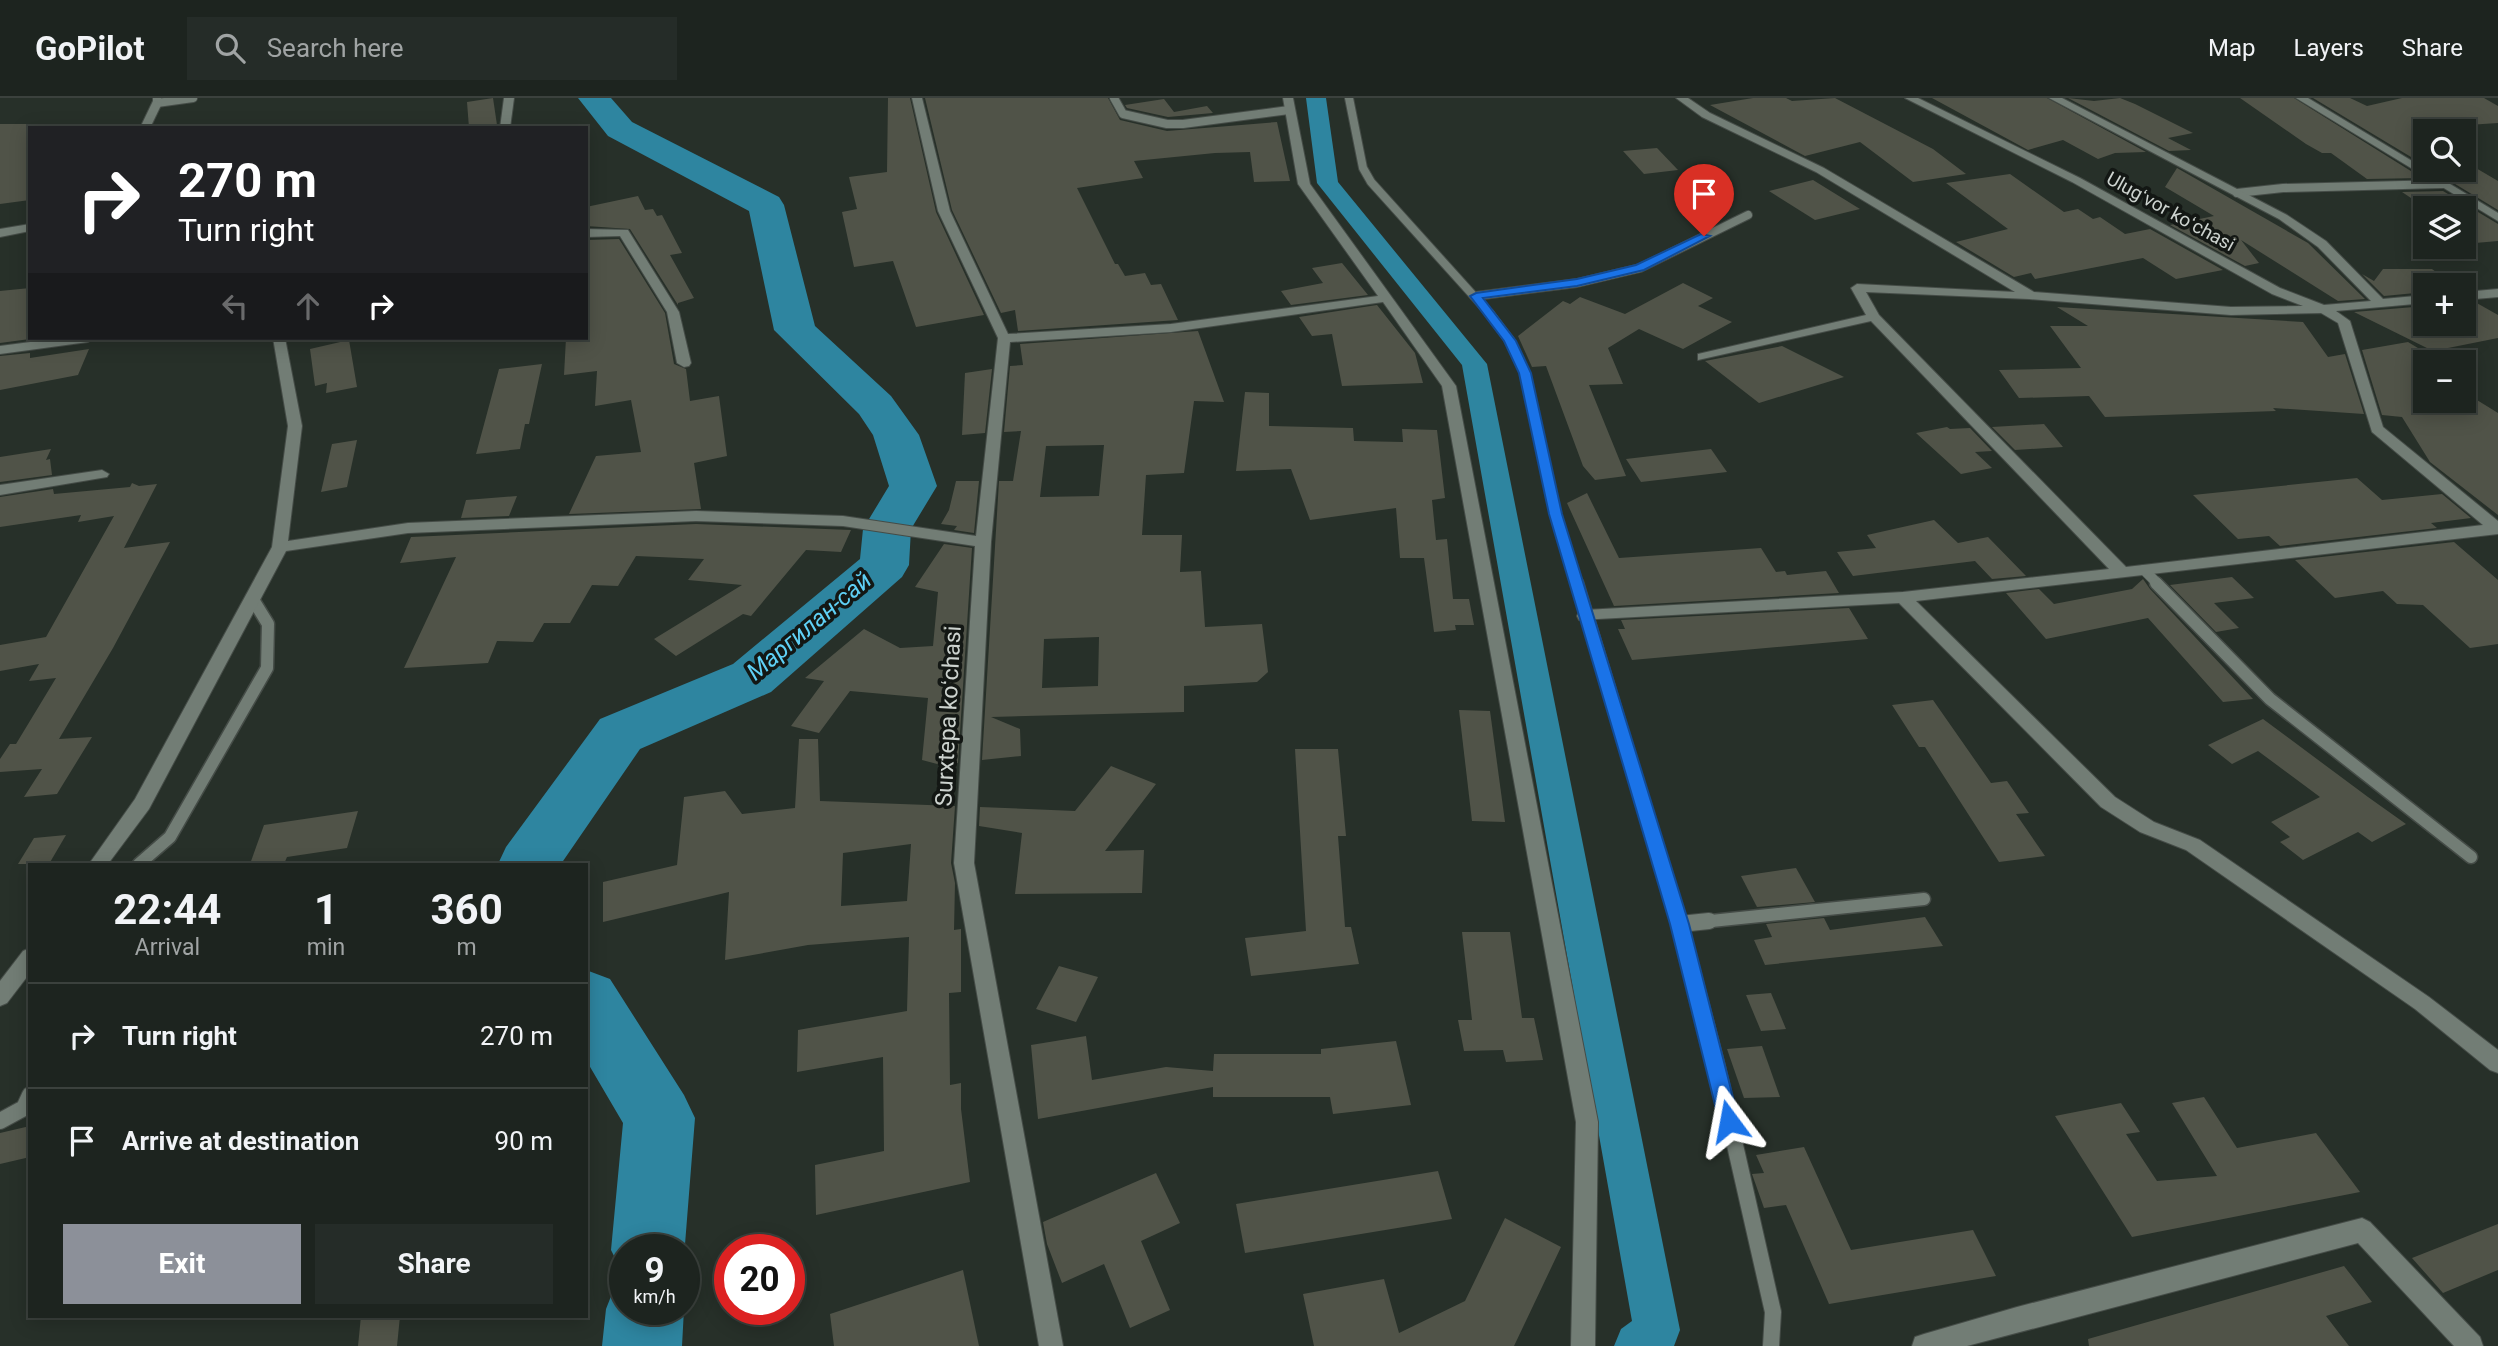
<!DOCTYPE html>
<html lang="en">
<head>
<meta charset="utf-8">
<style>
  :root { --surface:#1d241f; --page:#252c28; --text:#f1f3f6; --muted:#a0a4a4; --line:#3b413d; --accent:#8c9099 }
  body { margin:0; font-family:Roboto,sans-serif; background:var(--page); color:var(--text); height:100vh; display:flex; flex-direction:column; font-size:26px; white-space:nowrap }
  * { box-sizing:border-box; margin:0 }
  p { font-size:23px; color:var(--muted) }
  .icon { flex:none; width:38px; height:38px; fill:none; stroke:currentColor; stroke-width:2; stroke-linecap:round; stroke-linejoin:round }
  .map { position:relative; flex:1; overflow:hidden }
  .drawer { position:absolute; left:28px; top:765px; width:560px; height:455px; display:flex; flex-direction:column; background:var(--surface); border-radius:0px; box-shadow:0 4px 18px #0003,0 0 0 2px var(--line) }
  .drawer>* { flex:none }
  .top-card { position:absolute; left:28px; top:28px; width:560px; height:214px; border-radius:0px; box-shadow:0 4px 18px #0003,0 0 0 2px var(--line); background:#202124; color:#fff; overflow:hidden }
  .fabs { position:absolute; left:2413px; top:21px; display:grid; gap:14px }
  .fabs a { display:grid; place-items:center; width:63px; height:63px; border-radius:0px; background:var(--surface); box-shadow:0 4px 18px #0003,0 0 0 2px var(--line); font-size:35px }
  .speed { position:absolute; left:609px; top:1136px; display:flex; gap:14px; font-size:35px; font-weight:700; text-align:center }
  .speed>* { display:grid; place-content:center; width:91px; height:91px; border-radius:50%; background:var(--surface); box-shadow:0 4px 18px #0003,0 0 0 2px var(--line); line-height:1 }
  .speed small { font-size:18px; font-weight:400 }
  .speed .limit { border:10px solid #d22; background:#fff; color:#111 }
  .pin { position:absolute; display:grid; place-items:center; width:60px; height:60px; color:#fff; margin:-72px -30px; border-radius:50% 50% 50% 0; rotate:-45deg; box-shadow:0 0 7px #0007 }
  .pin .icon { rotate:45deg }
  .me { position:absolute; width:77px; margin:-38px; rotate:347deg; stroke-linejoin:round; filter:drop-shadow(0 0 5px #0008) }
  .turn { display:flex; align-items:center; gap:24px; height:147px; padding:0 35px; font-size:32px }
  .turn .icon { width:91px; height:91px; stroke-width:2.5 }
  .turn b { display:block; font-size:49px; line-height:60px }
  .lanes { display:flex; align-items:center; height:66px; padding:0 35px; background:#0003; justify-content:center; gap:35px; direction:ltr }
  .lanes .off { opacity:.35 }
  .eta { display:flex; justify-content:space-evenly; align-items:center; height:119px; text-align:center }
  .eta b { font-size:42px; font-weight:700; line-height:49px }
  .button { display:flex; gap:14px; margin-top:auto; padding:14px 35px }
  .button a { flex:1; height:80px; border-radius:0px; background:var(--accent); color:#fff; font-size:28px; font-weight:700; line-height:80px; text-align:center }
  .button a+a { background:var(--page); color:var(--text) }
  ul { padding:0; list-style:none }
  li { display:flex; align-items:center; gap:21px; height:105px; padding:0 35px; border-top:2px solid var(--line) }
  li div { flex:1 }
  li b { display:block; font-size:26px }
  li em { font-style:normal }
  header { display:flex; align-items:center; gap:42px; box-sizing:border-box; height:98px; padding:0 35px; background:var(--surface); border-bottom:2px solid var(--line) }
  header strong { font-size:33px }
  nav { display:flex; gap:38px; margin-inline-start:auto; font-size:24px }
  .search { width:490px; height:63px; background:var(--page); display:flex; align-items:center; gap:18px; box-sizing:border-box; padding:0 24px; border-radius:0px; color:var(--muted); font-size:26px }
  .map>svg:first-child { display:block }
  .lines { fill:none; stroke-linecap:round; stroke-linejoin:round }
  .canal { fill:#2e85a0; fill-rule:evenodd }
  .river { fill:#2e85a0; fill-rule:evenodd }
  .building { fill:#505348; fill-rule:evenodd }
  .service-far3-casing { stroke:#454c47; stroke-width:10 }
  .service-far2-casing { stroke:#454c47; stroke-width:11 }
  .service-far1-casing { stroke:#454c47; stroke-width:15 }
  .service-casing { stroke:#454c47; stroke-width:18 }
  .minor-casing { stroke:#454c47; stroke-width:2 }
  .service-far3 { stroke:#727d75; stroke-width:8 }
  .service-far2 { stroke:#727d75; stroke-width:10 }
  .service-far1 { stroke:#727d75; stroke-width:12 }
  .service { stroke:#727d75; stroke-width:16 }
  .minor { fill:#727d75; fill-rule:evenodd }
  .route { fill:#1a73e8; stroke:#114b97; stroke-width:2 }
  .labels { text-anchor:middle; stroke-width:7; stroke-linejoin:round; paint-order:stroke }
  .far-street-label { font-size:19px; fill:#cdd3cf; stroke:#131714 }
  .street-label { font-size:23px; fill:#cdd3cf; stroke:#131714 }
  .water-label { font-size:24px; font-style:italic; fill:#5fd0f5; stroke:#131714 }
</style>
</head>
<body>
<header>
<strong>GoPilot</strong>
<div class="search"><svg class="icon" aria-label="search" viewBox="0 0 24 24"><circle cx="10" cy="10" r="6"/><path d="M15 15l6 6"/></svg>Search here</div>
<nav><a>Map</a><a>Layers</a><a>Share</a></nav>
</header>
<div class="map">
<svg width="2498" height="1248" viewBox="0 0 2498 1248">
  <rect width="100%" height="100%" fill="#273029"/>
  <g class="lines">
    <path class="canal" d="M1306,0H1326L1338,84L1487,266L1680,1232L1674,1248H1614L1621,1231L1632,1223L1462,267L1317,85Z"/>
    <g class="river">
      <path d="M578,0H611L632,24L779,99L784,107L815,228L891,298L919,337L937,388L911,431L909,467L902,479L771,594L640,651L561,766H498L506,749L600,621L733,566L860,461L863,431L889,388L873,337L859,316L774,232L749,113L608,38Z"/>
      <path d="M586,872L610,881L684,997L695,1020L684,1159V1152H625V1180L611,1152L623,1025L586,962Z"/>
      <path d="M625,1180V1211H684L682,1248H602L606,1211L617,1183Z"/>
    </g>
  </g>
  <g class="building">
    <path d="M493,0L497,27L469,30L467,4Z"/>
    <path d="M888,0H910L936,114L984,217L916,229L893,163L854,169L842,114L857,111L849,79L887,74Z"/>
    <path d="M925,0H1108L1120,22L1167,33L1277,24L1290,83L1254,84L1250,54L1215,55L1134,63L1143,80L1077,90L1115,166H1118L1125,178L1145,175L1151,187L1161,186L1178,222L1018,233L1015,212L1001,215L952,112Z"/>
    <path d="M1753,0H1786L1792,3L1835,0L1933,51L1966,76L1913,84L1860,44L1805,58L1710,7Z"/>
    <path d="M1932,0H2047L2146,54L2115,55L2098,61L2063,42L2028,52Z"/>
    <path d="M2068,0L2094,3L2120,0L2135,6L2193,35L2168,40L2191,52L2169,53Z"/>
    <path d="M2240,0H2294L2422,80L2367,81L2331,55H2322L2306,46Z"/>
    <path d="M2313,0H2350L2367,8L2402,0H2484L2498,8V25L2438,29L2445,33H2426V68Z"/>
    <path d="M1164,1L1174,14L1207,8L1213,15L1168,19L1127,10L1125,7Z"/>
    <path d="M0,26H30V102L0,106Z"/>
    <path d="M1657,50L1678,72L1644,76L1623,53Z"/>
    <path d="M2464,63L2498,83V112L2432,72H2464Z"/>
    <path d="M2177,70L2308,145L2365,201L2338,203L2241,142L2259,165L2245,168L2170,127L2214,118L2165,89Z"/>
    <path d="M2010,76L2064,114L2078,111L2093,121L2100,119L2125,136L2150,131L2223,172L2176,181L2143,160L2035,181L2031,175L2014,179L1956,144L2008,131L1946,85Z"/>
    <path d="M1813,82L1860,111L1815,122L1769,93Z"/>
    <path d="M2443,93L2498,126V143L2464,146V110H2426L2402,94Z"/>
    <path d="M638,98L645,112L653,111L657,118L662,117L682,155L670,157L694,200L678,205V207L630,131L586,128V109Z"/>
    <path d="M619,141L665,215L674,266L686,271L690,303L719,298L727,358L694,365L701,411L569,416L596,358L641,354L631,302L595,308L597,273L564,277L566,240H586V142Z"/>
    <path d="M1342,165L1368,197L1291,207L1281,193L1323,185L1312,170Z"/>
    <path d="M2383,171H2432L2453,187H2426V194L2384,198L2362,176L2374,183Z"/>
    <path d="M1683,185L1713,200L1698,208L1732,224L1683,251L1639,231L1608,250L1623,286L1589,287L1626,378L1595,382L1583,368L1546,268L1532,269L1518,238L1563,203L1570,206L1580,199L1625,216Z"/>
    <path d="M30,190V241L0,245V193Z"/>
    <path d="M2475,204L2498,217V240L2433,253L2354,214L2426,208V226H2464V205Z"/>
    <path d="M1377,207L1415,255L1423,285L1342,288L1332,236L1312,238L1299,219Z"/>
    <path d="M2057,209L2303,224L2328,259L2345,256L2364,316L2273,310L2276,313L2105,319L2089,298L2019,300L1999,272L2081,270L2050,228H2088Z"/>
    <path d="M1198,233L1224,304L1194,303L1184,375L1146,377L1142,437H1182L1180,474L1201,473L1205,529L1262,526L1268,574L1257,584L1184,588V614L991,619L1020,631L1021,658L982,662L999,383H1013L1021,333L1004,334L1010,268L1023,267L1020,246ZM1104,347L1099,398L1040,399L1046,348ZM1099,539L1098,588L1042,590L1044,541Z"/>
    <path d="M349,242L357,289L326,295L327,285L315,288L310,251Z"/>
    <path d="M2408,244L2441,264H2426V303H2464V294L2498,315V417L2430,364L2402,319L2382,317L2362,252Z"/>
    <path d="M1782,248L1844,279L1759,305L1705,263Z"/>
    <path d="M89,251L78,277L0,292V258L30,255V260Z"/>
    <path d="M542,266L529,326H525L520,351L476,356L499,271Z"/>
    <path d="M992,271L985,335L962,337L965,275Z"/>
    <path d="M1245,294L1269,295V328L1353,330L1354,343L1403,344L1402,331L1437,332L1445,400L1432,402L1436,442L1447,441L1453,501H1469L1474,527H1455L1456,532L1434,534L1424,460H1400L1396,410L1310,422L1291,371L1236,373Z"/>
    <path d="M2044,326L2063,349L2015,352L1992,329Z"/>
    <path d="M1947,329L1950,331L1970,330L1992,353L1975,354L1992,370L1961,376L1916,335Z"/>
    <path d="M357,342L347,389L321,394L332,346Z"/>
    <path d="M51,351L46,362L50,361L52,377L0,384V359Z"/>
    <path d="M1711,351L1727,374L1641,384L1626,361Z"/>
    <path d="M2357,380L2382,402L2442,396L2471,420L2431,425L2437,430L2280,448L2269,438L2238,441L2193,397Z"/>
    <path d="M956,383H979L974,435L954,432L957,428L941,426L949,412Z"/>
    <path d="M132,385L139,388L157,386L124,450L170,444L113,550L59,641L92,639L57,696L24,699L42,671L0,674V661L10,646H16L56,580L29,583L39,566L0,573V547L46,539L114,418L78,424L81,417L0,429V399L53,391L54,396L130,389Z"/>
    <path d="M1587,395L1619,460L1761,450L1776,474L1785,473L1787,477L1826,473L1839,495L1614,508L1567,405Z"/>
    <path d="M517,398L509,418L461,420L466,402Z"/>
    <path d="M1934,422L1958,445L1988,439L2026,478L1992,481L1975,463L1853,478L1837,454L1876,450L1867,437Z"/>
    <path d="M696,426L851,432L841,454L806,452L751,518L743,516L676,558L654,541L742,487L688,482L704,461L636,458L618,488L592,487L570,525H544L533,544L497,543L488,565L404,570L456,459L400,465L411,439Z"/>
    <path d="M2454,444L2498,482V546L2470,550L2423,507L2397,506L2383,493L2335,500L2295,462Z"/>
    <path d="M944,446L972,450L958,665L941,667L922,662L928,600L850,593L819,635L791,628L824,583L805,580L864,531L900,550L933,548L938,494L915,489Z"/>
    <path d="M2232,479L2254,500L2214,505L2239,530L2216,534L2170,487Z"/>
    <path d="M2143,481L2150,491L2253,601L2223,604L2148,520L2046,541L2006,495L2039,491L2054,506L2132,491Z"/>
    <path d="M1849,510L1868,541L1632,562L1618,531H1625L1621,522Z"/>
    <path d="M1933,602L1991,685L2007,683L2029,715L2016,716L2045,758L1999,764L1925,649H1919L1892,607Z"/>
    <path d="M1459,612L1490,613L1505,724L1472,723Z"/>
    <path d="M2263,621L2368,699L2406,726L2372,744L2358,734L2303,762L2280,744L2290,739L2271,724L2320,699L2258,653L2232,666L2208,647Z"/>
    <path d="M799,641H818L820,703L955,708L951,765L955,785L954,832L961,831V894L949,895L950,987L961,985V1011L970,1084L816,1117L815,1067L884,1053L883,959L797,974L798,932L907,913L909,839L808,847L725,862L729,794L603,824V784L677,767L684,699L725,693L742,716L795,710ZM911,746L907,803L841,808L843,755Z"/>
    <path d="M1295,651H1338L1346,738H1338L1345,829H1351L1359,866L1251,878L1245,840L1306,833Z"/>
    <path d="M1111,668L1156,686L1105,753L1144,752L1142,795L1015,796L1022,735L979,728L980,709L1075,713Z"/>
    <path d="M358,713L347,750L287,759L284,766H250L264,727Z"/>
    <path d="M66,737L49,766H18L34,740Z"/>
    <path d="M1796,770L1815,804L1757,809L1741,778Z"/>
    <path d="M1925,819L1943,848L1765,867L1754,842L1772,839L1766,826L1824,820L1830,832Z"/>
    <path d="M1462,834H1510L1522,920H1534L1543,962L1506,964L1503,952L1464,953L1458,922H1472Z"/>
    <path d="M1059,868L1098,879L1076,924L1036,911Z"/>
    <path d="M1771,895L1786,931L1761,933L1746,897Z"/>
    <path d="M1086,938L1092,982L1166,969L1213,973L1214,956H1321V951L1396,943L1411,1007L1333,1016L1330,999H1213V989L1038,1021L1031,947Z"/>
    <path d="M1762,948L1780,999L1744,1000L1727,951Z"/>
    <path d="M2204,999L2237,1050L2316,1035L2360,1094L2132,1139L2055,1018L2121,1005L2140,1034L2126,1036L2157,1083L2217,1078L2172,1005Z"/>
    <path d="M30,1028V1059L0,1066V1035Z"/>
    <path d="M1804,1049L1851,1152L1973,1132L1996,1178L1829,1206L1786,1107L1764,1110L1752,1076L1764,1075L1756,1057Z"/>
    <path d="M1438,1073L1452,1121L1245,1155L1236,1106Z"/>
    <path d="M1156,1075L1180,1125L1141,1143L1170,1212L1130,1230L1104,1166L1062,1185L1047,1146L1043,1124Z"/>
    <path d="M1505,1120L1561,1149L1514,1248H1314L1303,1196L1384,1181L1399,1235L1465,1203Z"/>
    <path d="M2498,1126V1172L2443,1195L2412,1160Z"/>
    <path d="M2344,1168L2372,1204L2326,1218L2349,1248H2089L2088,1241Z"/>
    <path d="M963,1172L979,1248H834L830,1216Z"/>
    <path d="M361,1218H400L397,1248H358Z"/>
  </g>
  <g class="lines">
    <g class="service-far3-casing">
      <g id="service-far3">
        <path d="M157,0V5L193,0"/>
        <path d="M1114,0L1123,16L1167,26H1183L1289,12"/>
        <path d="M1349,0L1363,70L1371,84L1490,216"/>
        <path d="M2237,95L2283,90L2443,86"/>
        <path d="M1476,198L1577,185L1640,170L1748,117"/>
      </g>
    </g>
    <g class="service-far2-casing">
      <g id="service-far2">
        <path d="M1489,215L1510,243L1525,275L1556,416L1577,486"/>
        <path d="M2144,472L2158,486"/>
      </g>
    </g>
    <g class="service-far1-casing">
      <g id="service-far1">
        <path d="M1577,485L1680,825"/>
        <path d="M2156,485L2270,601L2471,759"/>
        <path d="M139,766L170,739L267,570L268,526L252,500"/>
        <path d="M1692,825L1924,801"/>
      </g>
    </g>
    <g class="service-casing">
      <g id="service">
        <path d="M1679,823L1717,968L1773,1214L1771,1248"/>
        <path d="M1680,826L1709,823"/>
        <path d="M0,1023L24,1010L30,997"/>
      </g>
    </g>
    <g class="minor-casing">
      <g id="minor">
        <path d="M504,0H514L510,30H500Z"/>
        <path d="M912,0H922L950,113L1008,236L1171,226L1378,198L1298,86L1283,0H1293L1310,86L1456,288L1598,1024L1595,1248H1571L1576,1024L1442,288L1383,204L1171,234L1010,244L991,444L974,765L1063,1248H1039L954,765L975,448L843,428L696,423L408,435L286,453L149,711L108,766H89L135,701L272,449L288,328L273,240H285L302,328L288,443L408,425L696,413L843,418L976,438L998,240L938,113Z"/>
        <path d="M1676,0H1688L1710,15L1824,70L2034,194L2231,209L2303,208L2272,196L2072,84L1905,0H1918L2080,80L2280,190L2324,207L2371,203L2318,149L2279,121L2049,0H2062L2287,117L2326,143L2383,201L2426,197V205L2336,213L2350,223L2383,329L2498,423V436L1916,503L2115,699L2154,724L2200,742L2429,899L2498,952V975L2490,972L2415,911L2186,752L2140,734L2101,709L1899,505L1579,522L1577,518L1579,514L1585,512L1903,494L2109,471L1871,223L1698,262V256L1866,217L1851,190L1857,186L2015,194L1816,74L1702,19ZM1866,194L2029,201L2231,217L2321,215L2338,225L2372,334L2483,427L2126,469L1879,217Z"/>
        <path d="M2296,0H2308L2498,115V123Z"/>
        <path d="M153,3L162,5L150,30H140Z"/>
        <path d="M30,126V133L0,139V131Z"/>
        <path d="M586,131L628,132L679,214L691,265L689,268L684,269L677,265L667,214L620,138L586,139Z"/>
        <path d="M2498,191V199L2464,202V194Z"/>
        <path d="M61,240H94L88,244L0,256V248Z"/>
        <path d="M102,372L109,376L107,379L0,397V387Z"/>
        <path d="M30,850V875L7,905L0,908V883L23,853Z"/>
        <path d="M2362,1120L2370,1124L2480,1239L2483,1248H2454L2358,1145L1967,1248H1912L1915,1239L1924,1236L2017,1209Z"/>
      </g>
    </g>
    <use href="#service-far3" class="service-far3"/>
    <use href="#service-far2" class="service-far2"/>
    <use href="#service-far1" class="service-far1"/>
    <use href="#service" class="service"/>
    <use href="#minor" class="minor"/>
  </g>
  <path class="route" d="M1701,136L1710,138L1644,172L1577,188L1483,200L1516,243L1531,275L1562,416L1689,826L1739,1023L1736,1030L1729,1032L1722,1030L1719,1023L1670,826L1549,416L1519,275L1504,243L1470,198L1476,195L1577,181L1636,167Z"/>
  <g class="labels">
    <g class="far-street-label">
      <text transform="translate(2171 113) rotate(29)" y="7">Ulugʻvor koʻchasi</text>
    </g>
    <g class="street-label">
      <text transform="translate(948 618) rotate(-87)" y="8">Surxtepa koʻchasi</text>
    </g>
    <g class="water-label">
      <text transform="translate(809 528) rotate(-40)" y="8">Маргилан-сай</text>
    </g>
  </g>
</svg>
<div class="fabs">
<a><svg class="icon" aria-label="search" viewBox="0 0 24 24"><circle cx="10" cy="10" r="6"/><path d="M15 15l6 6"/></svg></a>
<a><svg class="icon" aria-label="layers" viewBox="0 0 24 24"><path d="M12 4l9 5-9 5-9-5zM3 14l9 5 9-5"/></svg></a>
<a>+</a>
<a>−</a>
</div>
<div class="speed"><div>9<small>km/h</small></div><div class="limit">20</div></div>
<div class="pin" style="left:1704px;top:138px;background:#d93025"><svg class="icon" aria-label="arrive" viewBox="0 0 24 24"><path d="M6 21V4h12l-3 4 3 4H6"/></svg></div>
<svg class="me" style="left:1729px;top:1023px" viewBox="-20 -20 40 40"><path d="M0-17L14 15 0 8-14 15z" fill="#1a73e8" stroke="#fff" stroke-width="4"/></svg>
<div class="top-card">
<div class="turn"><svg class="icon" aria-label="right" viewBox="0 0 24 24"><path d="M7 20v-9h11M14 6l5 5-5 5"/></svg><div><b>270 m</b>Turn right</div></div>
<div class="lanes"><svg class="icon off" aria-label="left" viewBox="0 0 24 24"><path d="M17 20v-9H6M10 6l-5 5 5 5"/></svg><svg class="icon off" aria-label="ahead" viewBox="0 0 24 24"><path d="M12 20V5M6 11l6-6 6 6"/></svg><svg class="icon" aria-label="right" viewBox="0 0 24 24"><path d="M7 20v-9h11M14 6l5 5-5 5"/></svg></div>
</div>
<section class="drawer">
<div class="eta">
<div><b>22:44</b><p>Arrival</p></div>
<div><b>1</b><p>min</p></div>
<div><b>360</b><p>m</p></div>
</div>
<ul>
<li><svg class="icon" aria-label="right" viewBox="0 0 24 24"><path d="M7 20v-9h11M14 6l5 5-5 5"/></svg><div><b>Turn right</b></div><em>270 m</em></li>
<li><svg class="icon" aria-label="arrive" viewBox="0 0 24 24"><path d="M6 21V4h12l-3 4 3 4H6"/></svg><div><b>Arrive at destination</b></div><em>90 m</em></li>
</ul>
<div class="button"><a>Exit</a><a>Share</a></div>
</section>
</div>
</body>
</html>
